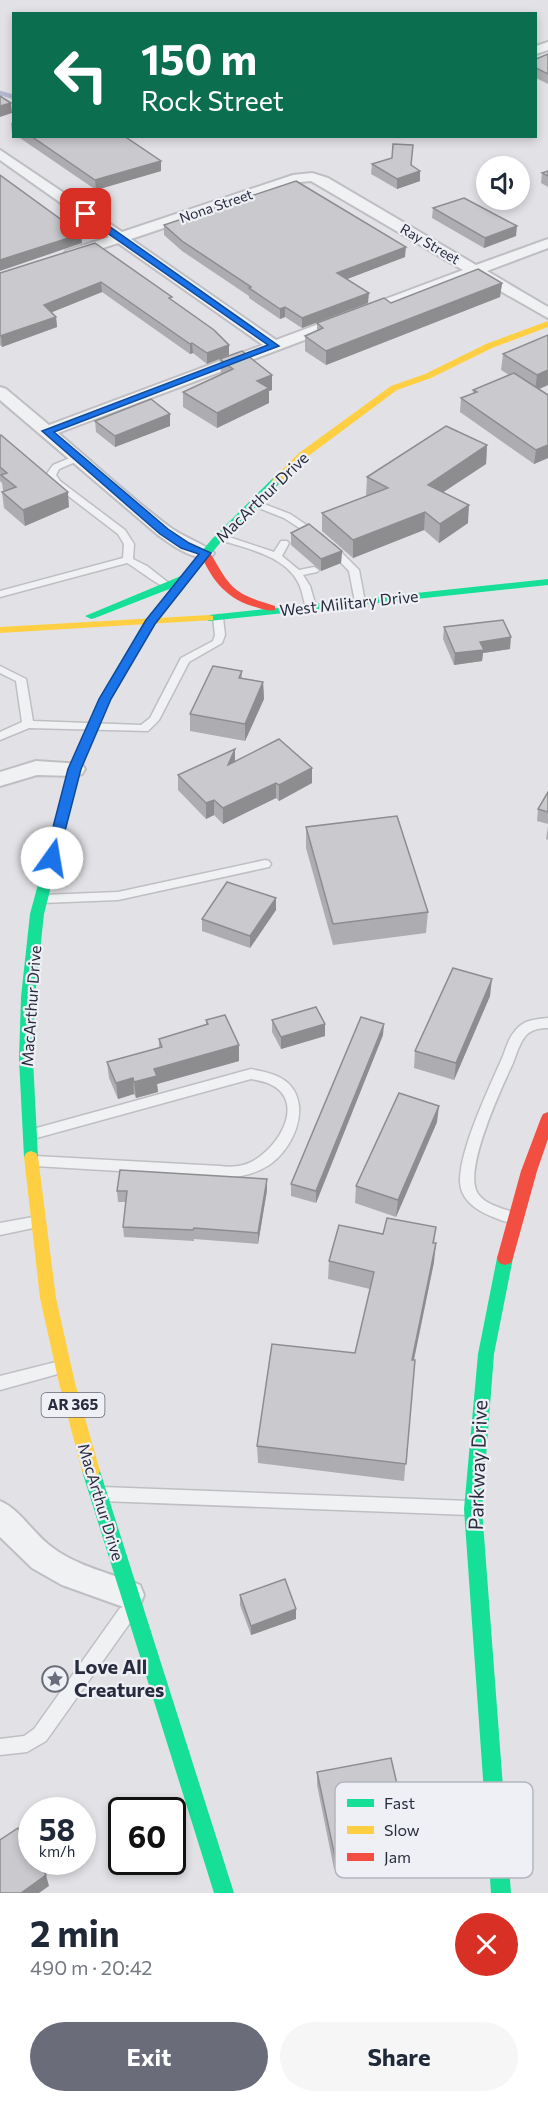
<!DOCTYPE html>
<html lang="en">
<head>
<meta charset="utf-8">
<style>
  :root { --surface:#fff; --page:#f6f6f7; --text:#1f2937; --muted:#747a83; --accent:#6a6c79 }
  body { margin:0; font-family:Commissioner,sans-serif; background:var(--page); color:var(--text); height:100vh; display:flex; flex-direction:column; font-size:22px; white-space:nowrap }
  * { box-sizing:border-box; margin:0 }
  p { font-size:20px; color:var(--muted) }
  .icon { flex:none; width:33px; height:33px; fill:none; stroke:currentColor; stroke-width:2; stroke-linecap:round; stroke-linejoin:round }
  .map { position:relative; height:1893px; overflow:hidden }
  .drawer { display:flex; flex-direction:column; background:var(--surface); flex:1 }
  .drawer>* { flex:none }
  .hud { position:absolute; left:12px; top:12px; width:525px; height:126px; border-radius:0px; box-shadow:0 3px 9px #0003; background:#0b6e4f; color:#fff; overflow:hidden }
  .controls { position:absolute; left:476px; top:156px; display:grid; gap:12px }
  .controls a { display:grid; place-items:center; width:54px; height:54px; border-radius:50%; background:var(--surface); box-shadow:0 3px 9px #0003; font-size:30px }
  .speed { position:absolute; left:18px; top:1797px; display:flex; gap:12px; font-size:30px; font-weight:700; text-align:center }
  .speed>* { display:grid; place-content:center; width:78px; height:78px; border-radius:50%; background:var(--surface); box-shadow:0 3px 9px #0003; line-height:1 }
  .speed small { font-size:15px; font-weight:400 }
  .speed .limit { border:3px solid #111; border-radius:9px; background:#fff; color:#111 }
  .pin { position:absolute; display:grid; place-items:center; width:51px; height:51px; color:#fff; margin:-26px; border-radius:12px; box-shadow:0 3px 9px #0006 }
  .me { position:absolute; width:66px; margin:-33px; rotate:13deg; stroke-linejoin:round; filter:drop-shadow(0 0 4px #0008) }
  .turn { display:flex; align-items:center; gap:21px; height:126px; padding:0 30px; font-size:27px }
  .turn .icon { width:78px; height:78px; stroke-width:2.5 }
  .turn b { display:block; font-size:42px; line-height:51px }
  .round { display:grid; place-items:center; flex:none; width:63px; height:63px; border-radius:32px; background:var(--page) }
  .overview { display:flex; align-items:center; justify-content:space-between; height:102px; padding:0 30px }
  h1 { font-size:36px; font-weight:700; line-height:45px }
  .primary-button { display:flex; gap:12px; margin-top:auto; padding:12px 30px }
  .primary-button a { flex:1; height:69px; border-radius:36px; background:var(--accent); color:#fff; font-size:24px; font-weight:700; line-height:69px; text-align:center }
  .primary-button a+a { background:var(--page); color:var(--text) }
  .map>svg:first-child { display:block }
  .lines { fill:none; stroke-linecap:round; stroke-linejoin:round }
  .stream { stroke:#b2b8d0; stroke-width:4.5 }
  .lane-casing { stroke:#bfbfc3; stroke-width:3 }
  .street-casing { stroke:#bfbfc3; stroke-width:4 }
  .lane { fill:#f0f1f3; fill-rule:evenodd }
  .street { fill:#f0f1f3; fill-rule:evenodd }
  .fast { fill:#16e098; fill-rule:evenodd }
  .slow { fill:#ffcf43; fill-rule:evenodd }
  .jam { fill:#f24e42; fill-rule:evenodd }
  .wall { fill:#adadb1 }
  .shaded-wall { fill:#8d8d90 }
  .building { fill:#c9c9ce; stroke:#8d8d90; stroke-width:1.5 }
  .route { fill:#1a73e8; stroke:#114b97; stroke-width:1.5 }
  .labels { text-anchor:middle; stroke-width:4.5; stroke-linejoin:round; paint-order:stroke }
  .far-street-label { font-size:14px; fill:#292c3e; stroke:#eff0f6 }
  .shield { fill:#eff0f6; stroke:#646775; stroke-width:1.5 }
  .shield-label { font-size:15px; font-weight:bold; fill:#292c3e }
  .street-label { font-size:16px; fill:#292c3e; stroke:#eff0f6 }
  .near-street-label { font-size:20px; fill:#292c3e; stroke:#eff0f6 }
  .near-poi-label { font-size:20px; font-weight:bold; fill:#292c3e; stroke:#eff0f6; text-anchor:start }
  .key { fill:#eff0f6; stroke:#b4b5bf; stroke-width:1.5 }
  .key-label { font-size:16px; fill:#292c3e }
</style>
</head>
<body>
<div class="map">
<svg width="548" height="1893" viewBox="0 0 548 1893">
  <rect width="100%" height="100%" fill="#e2e2e6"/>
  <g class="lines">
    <path class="stream" d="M0,93L14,97"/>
    <g class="lane-casing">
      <g id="lane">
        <path d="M77,455L82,458L80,460L59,469L56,475L60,481L125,530L134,544L133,559L147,566L170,584V588C162,589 138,569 127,563L0,597V591L123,558L124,544L118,534L54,485L46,475L53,465Z"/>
        <path d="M254,500L290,514L323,536L321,538H315L284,518L251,505V501Z"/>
        <path d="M220,534L274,552L281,541H287L289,543L282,556L299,570L314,567L319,570L317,572L303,575L310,586L316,607L315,609H307C303,601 303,591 298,582C284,555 244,548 217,539V535Z"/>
        <path d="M331,544L334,545L359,570L365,602L364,604H356L355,602L349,571L326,547Z"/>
        <path d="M218,615L223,618L225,635L222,643L189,662L159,720L148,731L29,728L0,740V732L22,722L16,681L0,673V666L26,679L33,721L141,725L150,718L181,658L213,641L215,635L213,618Z"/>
        <path d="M265,860L269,861L271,864L269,867L118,900L42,903L36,899L42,895L118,892Z"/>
        <path d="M548,1018V1028C539,1028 529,1030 524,1038C519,1045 516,1055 513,1063C501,1089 466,1164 476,1190C482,1205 505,1209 519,1214L521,1218L519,1222C511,1225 501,1220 493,1217C477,1211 461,1200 460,1182C459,1150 490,1086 503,1056C506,1048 509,1037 515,1031C523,1020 536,1019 548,1018Z"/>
        <path d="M251,1069C265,1072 279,1074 289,1084C312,1108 292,1150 269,1165C253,1175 237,1178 220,1177L35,1166L30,1165L28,1161L30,1157L35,1156L220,1166C227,1167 236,1167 243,1165C268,1159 302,1116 281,1092C273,1083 261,1081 251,1079L33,1139L28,1138L26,1134L28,1130L33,1129Z"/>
        <path d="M33,1217L38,1219L40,1223L38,1227L0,1235V1223Z"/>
        <path d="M60,1361L65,1362L67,1367L65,1372L0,1390V1376Z"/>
        <path d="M102,1487L469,1501L474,1503L477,1508L474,1513L469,1515L102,1501L97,1499L94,1494L97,1489Z"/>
        <path d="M126,1606L132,1608L134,1614L132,1620L46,1741L27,1752L0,1755V1739L24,1736L34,1729L120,1608Z"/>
      </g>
    </g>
    <g class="street-casing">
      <g id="street">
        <path d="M548,42V50L536,54V46Z"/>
        <path d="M0,150L122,232L293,175L312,173L328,178L476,265L548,239V248L487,271L548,307V318L474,276L58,433C95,464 132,499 171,528C180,535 210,547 214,553L211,557C193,561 172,545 158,535L0,400V387L6,389L49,425L263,345L118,243L76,257H66L64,254L66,251L109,237L0,160ZM311,181L463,270L276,340L131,239L300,182Z"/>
        <path d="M36,761L82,764L85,769L82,774L75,776L37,775L0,786V772Z"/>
        <path d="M0,1501C20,1509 34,1535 53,1548C79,1567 110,1573 140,1585L144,1595L140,1605L129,1609L62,1585L32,1568L0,1537Z"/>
      </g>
    </g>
    <use href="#lane" class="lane"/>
    <use href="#street" class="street"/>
    <g class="fast">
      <path d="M277,477L281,478V482L220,543L155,623L111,699L81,769L44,914L35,997L33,1059L38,1157L36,1161L31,1163L26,1161L24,1157L19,1059L21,997L30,914L69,769L99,699L144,622L172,588L95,618L91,619L85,616L181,576L212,539L273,478Z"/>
      <path d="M548,579V585L209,621L203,618L209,615Z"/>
      <path d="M505,1251L511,1253L513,1258L494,1354L482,1509L511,1893H491L464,1509L478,1354L497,1258L499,1253Z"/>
      <path d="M91,1463L97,1465L100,1471L234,1893H214L82,1471L85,1465Z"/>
    </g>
    <g class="slow">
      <path d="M548,321V327L492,348L431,378L397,390L307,457L281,482H273L272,480L299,453L391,386L425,374L486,344Z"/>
      <path d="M209,615L213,616V620L0,633V627Z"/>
      <path d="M31,1151L36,1153L38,1157L56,1298L75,1383L100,1471L97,1477L91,1479L85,1477L82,1471L59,1383L40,1298L24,1157L26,1153Z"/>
    </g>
    <g class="jam">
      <path d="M205,550L209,551C231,588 231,593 275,606V610C267,612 259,608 252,606C224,597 211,578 200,553Z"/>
      <path d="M548,1112V1139L537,1171L513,1258L511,1263L505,1265L499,1263L497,1258L521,1171L541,1118L543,1114Z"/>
    </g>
  </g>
  <g class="wall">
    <path d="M548,54V84L536,78V59Z"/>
    <path d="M14,122V134L12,133L11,123Z"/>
    <path d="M17,136H124L161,171L96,190Z"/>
    <path d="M372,164L411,166L420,181L397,189L371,174Z"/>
    <path d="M548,171V187L541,183L542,173Z"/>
    <path d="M433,208L516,236L484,248L432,218Z"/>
    <path d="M164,225L405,257L346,279L368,303L302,328L285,317L280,319L249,298V296L182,251L164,235Z"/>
    <path d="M95,243L172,301L229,345V355L207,364L193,353L190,354L102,292L52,312L56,317L57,327L2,347L0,345V273Z"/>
    <path d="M502,283L500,297L326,365L305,351V336L317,331V323L391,303Z"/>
    <path d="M548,335V385L538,389L548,395V458L534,464L460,412L461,398L473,394V390L509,375L501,370L503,354Z"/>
    <path d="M220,359L272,375V390L269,391V403L217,428L183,407V392L221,374Z"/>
    <path d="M95,421L170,426L115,447L96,432Z"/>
    <path d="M0,436L69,507L25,526L4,508L2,492H5L3,490L2,483L0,481Z"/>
    <path d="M487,445L486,464L443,492L468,523L439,543L424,530L353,558L322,531V513L366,496L367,477Z"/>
    <path d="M291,533L342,551L341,563L321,571L291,545Z"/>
    <path d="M444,627L510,649L483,653L482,661L454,665L443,639Z"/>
    <path d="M242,671V678L263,682L264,699L245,741L190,731V714Z"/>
    <path d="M235,761L312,783L279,801L276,798L223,824L214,815L206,819L178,790V775Z"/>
    <path d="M548,792V824L537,821L538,809Z"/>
    <path d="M548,826V840L546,839Z"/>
    <path d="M306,827L428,912L426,933L333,945L306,848Z"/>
    <path d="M276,910L250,948L202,931V919Z"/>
    <path d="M490,996L454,1080L414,1068L415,1051Z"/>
    <path d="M206,1020L239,1061L157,1084L158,1092L136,1098L134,1094L118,1099L109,1078L107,1062L159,1048V1039L206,1025Z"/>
    <path d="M272,1020L325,1036L281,1049L272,1032Z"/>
    <path d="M383,1035L316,1203L291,1196V1184Z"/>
    <path d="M437,1122L396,1217L355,1203L356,1186Z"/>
    <path d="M267,1190L258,1244L194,1239V1241L124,1237L123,1227L126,1202H118L117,1191Z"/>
    <path d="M436,1227L434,1243V1262L414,1360L404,1481L258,1463L257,1446L355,1353L370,1289L328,1279L329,1261L383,1234Z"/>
    <path d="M240,1595L296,1609V1619L251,1635L240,1605Z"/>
    <path d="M317,1772L409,1837L408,1849L363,1858L362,1870L339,1875L334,1869L317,1785Z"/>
  </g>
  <g class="shaded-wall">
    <path d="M11,103L12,113L0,117V106Z"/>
    <path d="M413,145L410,174L420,171V181L397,189V179Z"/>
    <path d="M161,161V171L96,190L95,180Z"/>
    <path d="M517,226L516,236L484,248L485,238Z"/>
    <path d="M81,234L82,243L0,271V260Z"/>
    <path d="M406,247L405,257L337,283V273Z"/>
    <path d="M101,282L102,292L45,315L44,305Z"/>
    <path d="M502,283L500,297L326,365V351Z"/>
    <path d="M369,293L368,303L302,328V318Z"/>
    <path d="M285,307V317L280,319V309Z"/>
    <path d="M56,317L57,327L2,347L1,336Z"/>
    <path d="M192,343L193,353L190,354V344Z"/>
    <path d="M229,345V355L207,364V353Z"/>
    <path d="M548,370V385L535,391L537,375Z"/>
    <path d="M272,375V390L269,391V403L217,428V413L257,381Z"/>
    <path d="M170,414V426L115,447V436Z"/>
    <path d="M487,445L486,464L427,503L428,485Z"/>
    <path d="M548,445V458L534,464L536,450Z"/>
    <path d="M68,492L69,507L25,526L23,510Z"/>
    <path d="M469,505L468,523L439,543L440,524Z"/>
    <path d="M425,512L424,530L353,558V540Z"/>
    <path d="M342,551L341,563L321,571V559Z"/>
    <path d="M511,637L510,649L483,653L482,661L454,665L455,653L480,642Z"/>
    <path d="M263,682L264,699L245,741V724Z"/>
    <path d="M235,749V764L228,765Z"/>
    <path d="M312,768V783L279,801V785Z"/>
    <path d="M276,783V798L223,824V808Z"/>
    <path d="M214,800V815L206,819V803Z"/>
    <path d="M276,898V910L250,948V936Z"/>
    <path d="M492,979L490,996L454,1080L456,1063Z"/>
    <path d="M325,1024V1036L281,1049V1037Z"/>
    <path d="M384,1024L383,1035L316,1203V1191Z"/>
    <path d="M239,1045V1061L157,1084L158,1092L136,1098L134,1082L154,1069Z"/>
    <path d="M133,1078L134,1094L118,1099L116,1083Z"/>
    <path d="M439,1106L437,1122L396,1217L398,1200Z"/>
    <path d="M267,1179V1190L258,1244V1233Z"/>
    <path d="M436,1243L434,1262L410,1378L412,1360Z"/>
    <path d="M296,1609V1619L251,1635V1626Z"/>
    <path d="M46,1875L49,1886L39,1893H21Z"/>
  </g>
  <g class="building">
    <path d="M548,54V74L536,68V59Z"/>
    <path d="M0,96L11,103L0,106Z"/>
    <path d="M31,136H124L161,161L95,180Z"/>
    <path d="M393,144L413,145L411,165L420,171L397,179L372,164L392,158Z"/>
    <path d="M548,171V176L542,173Z"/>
    <path d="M0,175L81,234L0,260Z"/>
    <path d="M296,181L406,247L337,273L369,293L302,318L285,307L280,309L249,288L251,287L182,241L164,225Z"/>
    <path d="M464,198L517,226L485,238L433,208Z"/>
    <path d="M95,243L172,297L169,298L214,330L229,345L207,353L192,343L190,344L101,282L44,305L56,317L0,336V273Z"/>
    <path d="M478,269L502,283L326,351L305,336L323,328L317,323L384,298L391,303Z"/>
    <path d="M548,335V370L537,375L503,354Z"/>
    <path d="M242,351L272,375L257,381L269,388L217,413L183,392L233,369L220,359Z"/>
    <path d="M514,373L548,395V445L536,450L461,398L477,392L473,390Z"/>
    <path d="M151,399L170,414L115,436L95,421Z"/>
    <path d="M446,426L487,445L428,485L469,505L440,524L425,512L353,540L322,513L388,488L367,477Z"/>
    <path d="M1,435L68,492L23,510L2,492L16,487L1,475L7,473L0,467V436Z"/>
    <path d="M309,524L342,551L321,559L291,533Z"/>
    <path d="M503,620L511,637L480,642L484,650L455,653L444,627Z"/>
    <path d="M213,666L242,671L239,678L263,682L245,724L190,714Z"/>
    <path d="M279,739L312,768L279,785L276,783L223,808L214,800L206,803L178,775L235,749L228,765Z"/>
    <path d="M548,792V812L538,809Z"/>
    <path d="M397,816L428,912L333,924L306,827Z"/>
    <path d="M227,882L276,898L250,936L202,919Z"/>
    <path d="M453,968L492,979L456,1063L415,1051Z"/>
    <path d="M316,1007L325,1024L281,1037L272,1020Z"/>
    <path d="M225,1015L239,1045L154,1069L157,1076L134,1082L133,1078L116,1083L107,1062L162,1047L159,1039L208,1024L206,1020Z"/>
    <path d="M361,1017L384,1024L316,1191L291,1184Z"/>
    <path d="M399,1093L439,1106L398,1200L356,1186Z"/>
    <path d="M120,1170L267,1179L258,1233L194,1228L193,1230L123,1227L127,1191H117Z"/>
    <path d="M387,1218L436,1227L433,1243H436L412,1360H415L406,1464L257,1446L272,1344L355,1353L374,1272L329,1261L339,1225L383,1234Z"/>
    <path d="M285,1579L296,1609L251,1626L240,1595Z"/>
    <path d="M391,1758L409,1837L361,1847L363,1859L340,1863L335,1857L317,1772Z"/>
    <path d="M18,1828L32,1851V1862H38L46,1875L21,1893H0V1840Z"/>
  </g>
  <path class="route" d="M83,212H89L279,346L54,432L168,529L189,543L211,553L155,624L111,699L81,769L58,858L52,863L45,858L68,769L99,699L146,620L199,554L181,548L160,534L42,431L268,345L83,216Z"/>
  <defs>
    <g id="sight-ring" transform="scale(1.35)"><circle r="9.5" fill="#eff0f6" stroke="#6a6c79" stroke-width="1.5"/><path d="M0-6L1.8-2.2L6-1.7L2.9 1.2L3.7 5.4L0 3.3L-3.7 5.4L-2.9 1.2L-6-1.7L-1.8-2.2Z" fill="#6a6c79"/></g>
  </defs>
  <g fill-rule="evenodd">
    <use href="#sight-ring" x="55" y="1679"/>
  </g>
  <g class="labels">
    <g class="far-street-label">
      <text transform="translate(216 206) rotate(-19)" y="5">Nona Street</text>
      <text transform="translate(430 244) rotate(30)" y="5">Ray Street</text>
    </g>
    <rect class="shield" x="41.5" y="1393" width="63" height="24" rx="4.5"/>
    <g class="shield-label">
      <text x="73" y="1410">AR 365</text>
    </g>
    <g class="street-label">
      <text transform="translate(262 497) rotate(-44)" y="6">MacArthur Drive</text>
      <text transform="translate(349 603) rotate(-6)" y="6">West Military Drive</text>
      <text transform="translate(31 1006) rotate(-86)" y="6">MacArthur Drive</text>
      <text transform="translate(101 1502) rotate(73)" y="6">MacArthur Drive</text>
    </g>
    <g class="near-street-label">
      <text transform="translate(478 1465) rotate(-88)" y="7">Parkway Drive</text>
    </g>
    <g class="near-poi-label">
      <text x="74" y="1674">Love All<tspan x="74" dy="23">Creatures</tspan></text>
    </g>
  </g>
  <rect x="335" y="1782" width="198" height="96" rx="9" class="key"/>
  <rect x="347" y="1799" width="27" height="8" fill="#16e098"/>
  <rect x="347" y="1826" width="27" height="8" fill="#ffcf43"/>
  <rect x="347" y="1853" width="27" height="8" fill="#f24e42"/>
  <g class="key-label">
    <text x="384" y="1809">Fast</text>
    <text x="384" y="1836">Slow</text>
    <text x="384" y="1863">Jam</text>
  </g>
</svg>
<div class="controls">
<a><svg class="icon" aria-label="sound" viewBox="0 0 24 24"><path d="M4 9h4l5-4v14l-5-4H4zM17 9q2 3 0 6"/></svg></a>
</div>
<div class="speed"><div>58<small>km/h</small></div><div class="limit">60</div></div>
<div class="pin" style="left:86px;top:214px;background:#d93025"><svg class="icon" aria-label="arrive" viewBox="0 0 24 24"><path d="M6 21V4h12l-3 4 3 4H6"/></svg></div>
<svg class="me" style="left:52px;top:858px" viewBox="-20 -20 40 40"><circle r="19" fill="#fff"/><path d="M0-13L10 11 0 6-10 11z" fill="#1a73e8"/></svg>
<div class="hud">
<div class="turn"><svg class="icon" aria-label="left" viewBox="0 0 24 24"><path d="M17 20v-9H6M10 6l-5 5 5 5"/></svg><div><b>150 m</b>Rock Street</div></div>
</div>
</div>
<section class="drawer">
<div class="overview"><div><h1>2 min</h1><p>490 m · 20:42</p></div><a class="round" style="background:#d93025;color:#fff"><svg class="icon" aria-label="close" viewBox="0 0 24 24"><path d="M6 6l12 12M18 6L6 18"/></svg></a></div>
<div class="primary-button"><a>Exit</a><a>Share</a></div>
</section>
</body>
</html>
